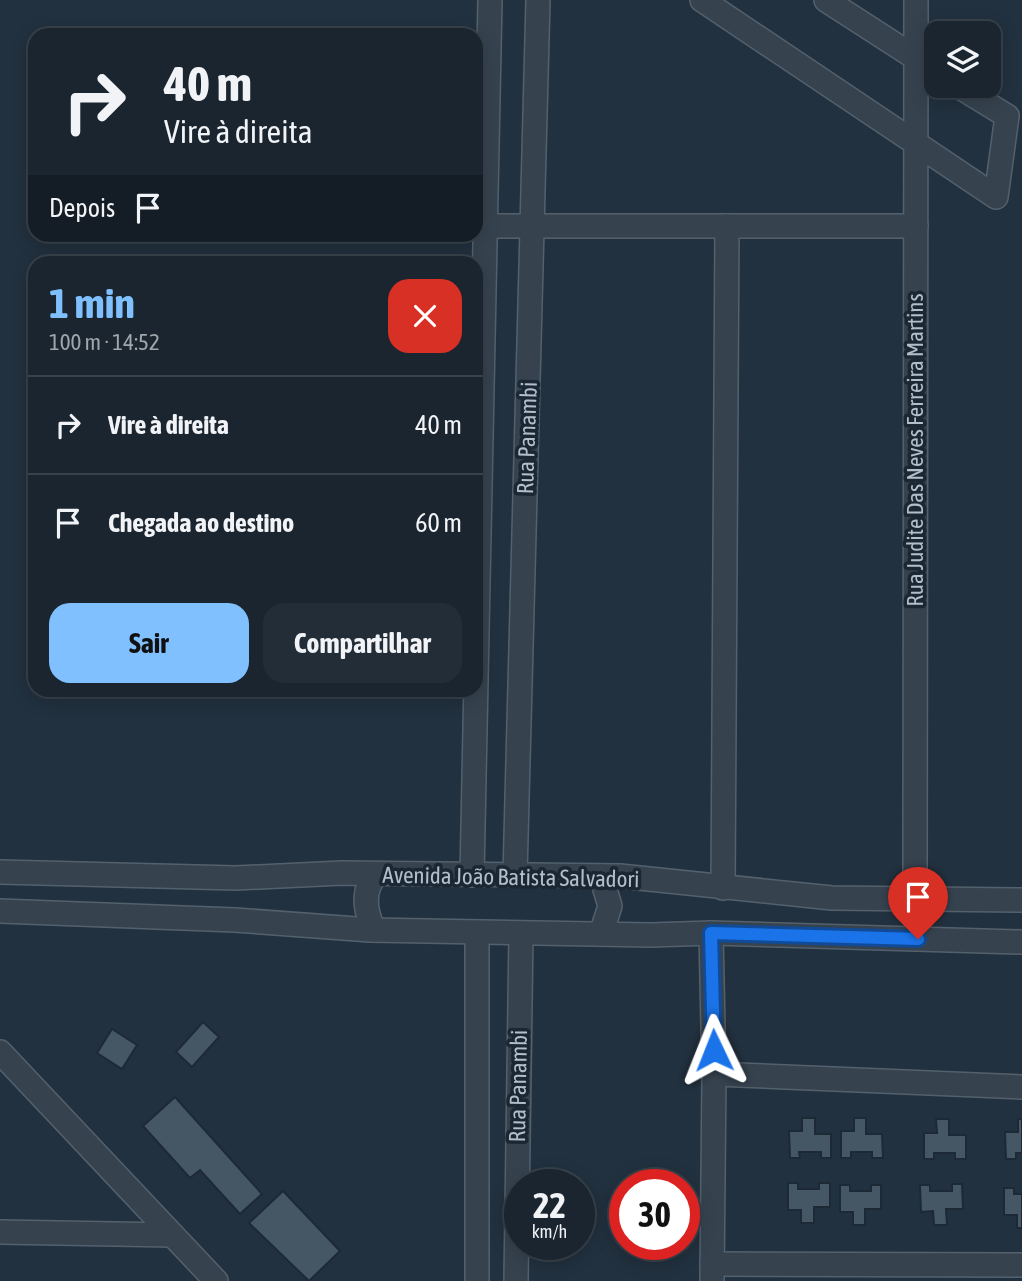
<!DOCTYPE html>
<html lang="pt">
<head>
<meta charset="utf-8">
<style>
  :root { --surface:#1a252f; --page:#232d37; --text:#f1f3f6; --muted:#9fa5aa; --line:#38424b; --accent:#81c0ff }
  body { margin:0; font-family:"Asap Condensed",sans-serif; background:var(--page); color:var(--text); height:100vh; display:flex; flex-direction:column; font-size:26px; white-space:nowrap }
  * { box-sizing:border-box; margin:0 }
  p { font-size:23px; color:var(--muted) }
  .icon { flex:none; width:38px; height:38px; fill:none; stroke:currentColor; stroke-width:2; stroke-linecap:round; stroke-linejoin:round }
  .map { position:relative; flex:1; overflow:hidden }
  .panel { position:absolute; left:28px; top:256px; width:455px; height:441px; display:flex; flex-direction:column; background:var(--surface); border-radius:21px; box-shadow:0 4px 18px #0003,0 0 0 2px var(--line) }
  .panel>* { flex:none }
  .banner { position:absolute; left:28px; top:28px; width:455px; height:214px; border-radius:21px; box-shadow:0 4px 18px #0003,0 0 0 2px var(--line); background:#1a252f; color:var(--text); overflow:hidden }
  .tools { position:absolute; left:924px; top:21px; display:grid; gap:14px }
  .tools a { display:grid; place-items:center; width:77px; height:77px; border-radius:14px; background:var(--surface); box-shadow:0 4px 18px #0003,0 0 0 2px var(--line); font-size:35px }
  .speed { position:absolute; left:504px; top:1169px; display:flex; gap:14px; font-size:35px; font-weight:700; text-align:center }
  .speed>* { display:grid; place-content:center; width:91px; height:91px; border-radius:50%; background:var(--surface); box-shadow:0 4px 18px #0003,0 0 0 2px var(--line); line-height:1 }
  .speed small { font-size:18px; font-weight:400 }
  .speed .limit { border:10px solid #d22; background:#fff; color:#111 }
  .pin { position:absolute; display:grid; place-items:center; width:60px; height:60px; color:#fff; margin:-72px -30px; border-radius:50% 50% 50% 0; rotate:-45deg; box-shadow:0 0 7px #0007 }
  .pin .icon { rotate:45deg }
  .me { position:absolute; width:77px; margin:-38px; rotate:358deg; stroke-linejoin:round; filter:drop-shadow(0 0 5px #0008) }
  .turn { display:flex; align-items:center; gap:24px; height:147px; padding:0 21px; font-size:32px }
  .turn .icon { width:91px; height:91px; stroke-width:2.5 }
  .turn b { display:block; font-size:49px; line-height:60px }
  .then { display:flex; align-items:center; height:66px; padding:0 21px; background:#0003; gap:14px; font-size:26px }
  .round { display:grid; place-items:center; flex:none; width:74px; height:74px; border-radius:21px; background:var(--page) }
  .summary { display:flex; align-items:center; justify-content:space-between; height:119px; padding:0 21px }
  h1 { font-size:42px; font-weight:700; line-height:52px; color:var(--accent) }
  .action { display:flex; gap:14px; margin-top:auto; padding:14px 21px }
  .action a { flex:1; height:80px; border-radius:21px; background:var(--accent); color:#111; font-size:28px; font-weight:700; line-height:80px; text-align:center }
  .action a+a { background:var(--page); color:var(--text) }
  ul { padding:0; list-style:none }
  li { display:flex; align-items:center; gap:21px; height:98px; padding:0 21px; border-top:2px solid var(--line) }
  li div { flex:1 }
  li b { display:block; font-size:26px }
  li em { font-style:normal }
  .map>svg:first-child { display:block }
  .building { fill:#455765; stroke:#1d2a36; stroke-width:2 }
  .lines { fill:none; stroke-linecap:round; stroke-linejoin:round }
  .minor-casing { stroke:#54616d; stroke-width:26 }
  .minor { stroke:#36434f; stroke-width:23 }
  .route-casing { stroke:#114b97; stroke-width:18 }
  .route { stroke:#1a73e8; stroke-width:12 }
  .labels { text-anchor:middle; stroke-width:7; stroke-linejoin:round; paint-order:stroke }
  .street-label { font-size:23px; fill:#b2beca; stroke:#1b2834 }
</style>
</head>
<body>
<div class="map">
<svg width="1022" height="1281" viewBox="0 0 1022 1281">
  <rect width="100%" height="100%" fill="#22313f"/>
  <g class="building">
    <path d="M203,1022L219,1037L192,1067L176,1052Z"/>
    <path d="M112,1029L137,1045L122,1069L97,1053Z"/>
    <path d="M175,1097L262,1194L240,1214L200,1170L190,1178L143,1126Z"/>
    <path d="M802,1118H815V1134H831V1158H821V1152H799L800,1158H790L789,1131H802Z"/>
    <path d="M854,1118H866V1134H882L883,1158H872V1152H851V1158H841V1131H854Z"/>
    <path d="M936,1119H949V1135H966V1159H955V1153H934V1159H924V1133H937Z"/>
    <path d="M1018,1119H1022V1153H1016V1159H1006L1005,1132H1018Z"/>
    <path d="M788,1183H798V1189H819V1183H830V1207H814V1223H801V1210H788Z"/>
    <path d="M952,1184H962L963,1209H946L947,1225H934L933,1211L921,1212L920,1185H930V1191H952Z"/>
    <path d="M840,1185H850V1191H871V1185H881V1209H865V1225H853V1212H840Z"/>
    <path d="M1004,1188H1014V1194H1022V1228H1017V1215H1004Z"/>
    <path d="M283,1191L340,1251L309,1281L249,1223Z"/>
  </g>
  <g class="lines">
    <g class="minor-casing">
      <g id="minor">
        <path d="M702,0L996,197L1007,116L958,86"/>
        <path d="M826,0L936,71"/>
        <path d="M485,226H916"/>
        <path d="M0,872L236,878L342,873L620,876L832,898L1022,900"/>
        <path d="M472,875L490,0"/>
        <path d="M515,875L538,0"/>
        <path d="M723,888L727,226"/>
        <path d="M915,899L916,0"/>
        <path d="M0,911L235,920L370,930L651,935L711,933L1022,942"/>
        <path d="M374,930C365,911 361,890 377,874"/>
        <path d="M477,933V1281"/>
        <path d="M711,933L714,1074L712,1281"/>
        <path d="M601,934L610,906L601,876"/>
        <path d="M0,1052L216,1281"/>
        <path d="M714,1074L1022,1087"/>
        <path d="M0,1232L172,1235"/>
        <path d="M712,1264L1022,1265"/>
        <path d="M516,1281L521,933"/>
      </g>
    </g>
    <use href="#minor" class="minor"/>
  </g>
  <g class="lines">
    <g class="route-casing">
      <path id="route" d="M714,1050L711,933L918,939"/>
    </g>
    <use href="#route" class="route"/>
  </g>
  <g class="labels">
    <g class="street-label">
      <text transform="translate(527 438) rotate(-88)" y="8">Rua Panambi</text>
      <text transform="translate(915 450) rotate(-90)" y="8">Rua Judite Das Neves Ferreira Martins</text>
      <text transform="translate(511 877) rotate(1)" y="8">Avenida João Batista Salvadori</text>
      <text transform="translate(518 1086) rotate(-89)" y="8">Rua Panambi</text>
    </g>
  </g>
</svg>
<div class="tools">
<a><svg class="icon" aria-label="layers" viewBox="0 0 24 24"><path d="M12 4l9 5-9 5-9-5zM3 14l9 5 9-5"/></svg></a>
</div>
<div class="speed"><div>22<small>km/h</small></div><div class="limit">30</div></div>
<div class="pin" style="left:918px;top:939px;background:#d93025"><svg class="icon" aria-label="arrive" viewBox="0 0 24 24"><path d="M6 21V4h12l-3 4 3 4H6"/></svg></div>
<svg class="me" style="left:714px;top:1050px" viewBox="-20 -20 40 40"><path d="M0-17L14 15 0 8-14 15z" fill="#1a73e8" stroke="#fff" stroke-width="4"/></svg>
<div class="banner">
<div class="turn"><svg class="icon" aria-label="right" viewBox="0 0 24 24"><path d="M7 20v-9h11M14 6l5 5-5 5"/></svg><div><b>40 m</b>Vire à direita</div></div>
<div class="then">Depois<svg class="icon" aria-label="arrive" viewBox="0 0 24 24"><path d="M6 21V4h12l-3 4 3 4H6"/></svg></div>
</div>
<section class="panel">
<div class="summary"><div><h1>1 min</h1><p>100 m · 14:52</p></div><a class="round" style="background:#d93025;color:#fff"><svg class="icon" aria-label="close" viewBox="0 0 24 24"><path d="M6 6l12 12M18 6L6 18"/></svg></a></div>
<ul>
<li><svg class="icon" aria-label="right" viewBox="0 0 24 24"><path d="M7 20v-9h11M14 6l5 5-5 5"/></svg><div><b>Vire à direita</b></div><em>40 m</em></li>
<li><svg class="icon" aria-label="arrive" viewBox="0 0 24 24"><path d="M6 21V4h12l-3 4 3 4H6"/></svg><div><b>Chegada ao destino</b></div><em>60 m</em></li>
</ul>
<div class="action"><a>Sair</a><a>Compartilhar</a></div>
</section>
</div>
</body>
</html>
